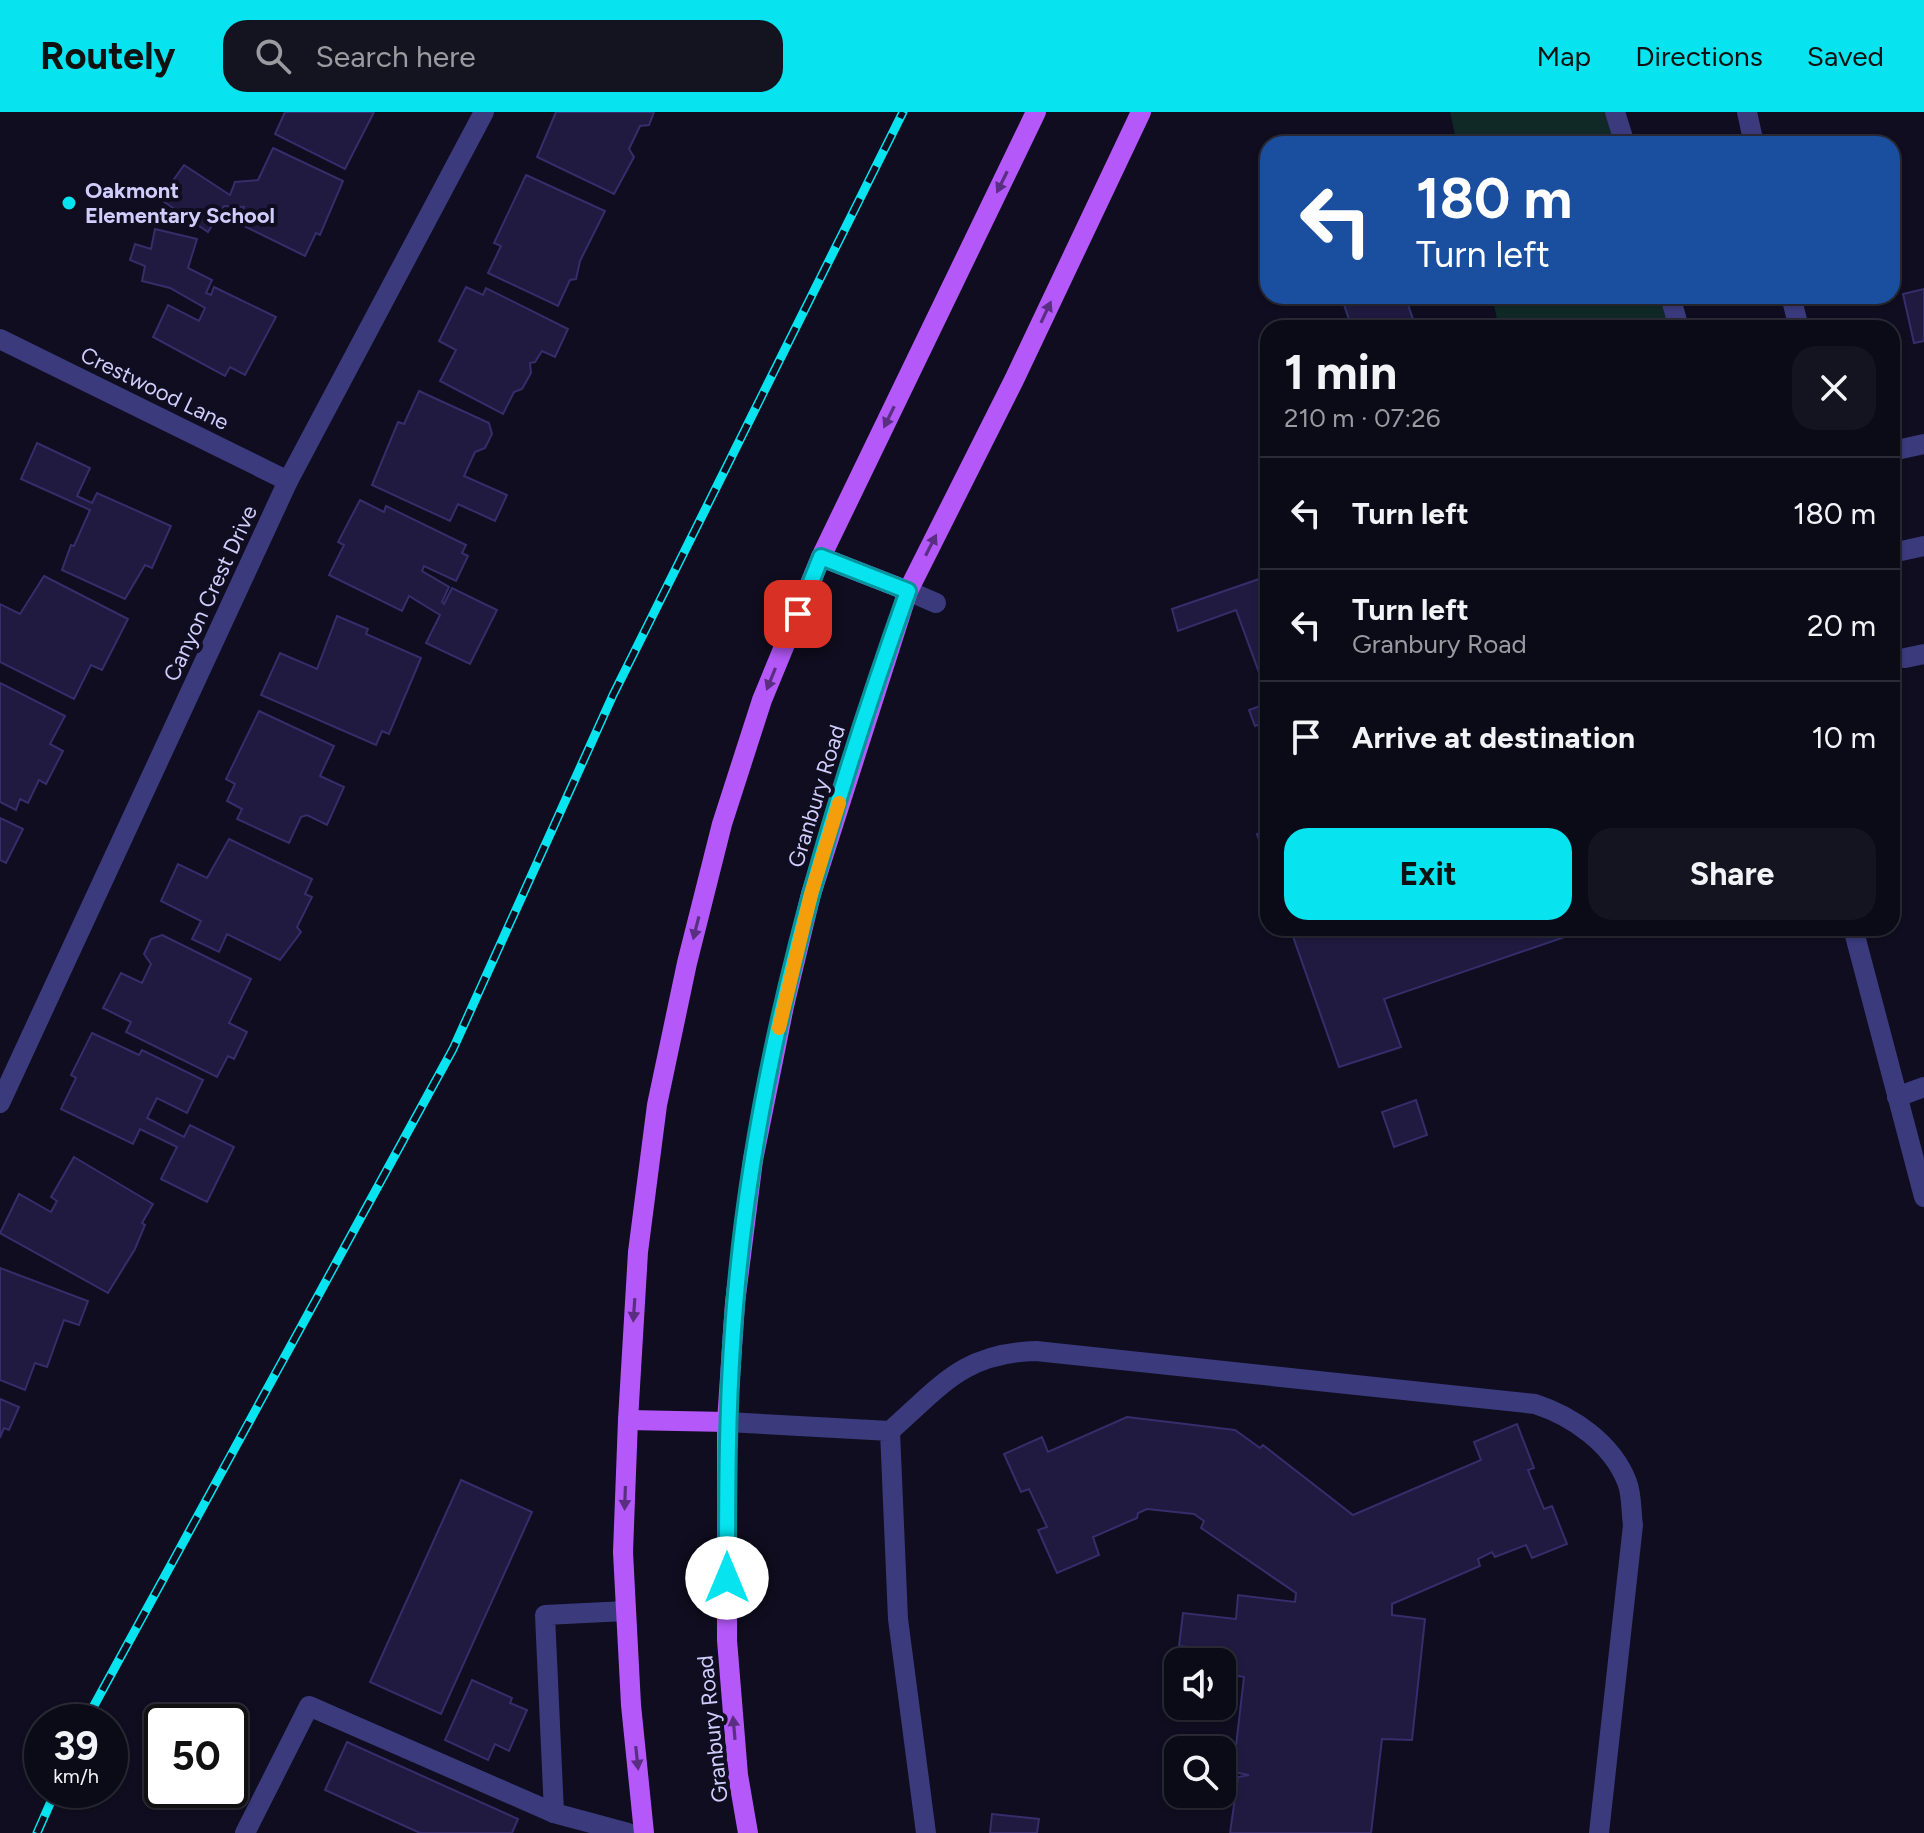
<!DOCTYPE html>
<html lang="en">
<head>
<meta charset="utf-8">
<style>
  :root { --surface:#0b0a17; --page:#141320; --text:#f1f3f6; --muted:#9a9aa1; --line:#2b2b36; --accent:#07e3ef }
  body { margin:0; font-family:Figtree,sans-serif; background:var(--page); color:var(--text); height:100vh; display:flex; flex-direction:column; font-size:30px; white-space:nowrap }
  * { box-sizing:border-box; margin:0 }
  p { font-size:26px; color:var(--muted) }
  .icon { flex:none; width:44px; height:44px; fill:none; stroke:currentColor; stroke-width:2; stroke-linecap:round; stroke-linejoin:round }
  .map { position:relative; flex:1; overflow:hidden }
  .drawer { position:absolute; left:1260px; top:208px; width:640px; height:616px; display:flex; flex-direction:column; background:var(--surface); border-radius:24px; box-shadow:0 2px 6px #0004,0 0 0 2px var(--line) }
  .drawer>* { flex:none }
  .hud { position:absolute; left:1260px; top:24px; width:640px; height:168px; border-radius:24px; box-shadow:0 2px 6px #0004,0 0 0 2px var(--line); background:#1a4fa0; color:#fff; overflow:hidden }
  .tools { position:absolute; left:1164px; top:1536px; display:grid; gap:16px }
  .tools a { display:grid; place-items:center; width:72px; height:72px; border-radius:16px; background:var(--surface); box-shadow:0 2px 6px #0004,0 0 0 2px var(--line); font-size:40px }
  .speed { position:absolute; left:24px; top:1592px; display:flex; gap:16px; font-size:40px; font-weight:700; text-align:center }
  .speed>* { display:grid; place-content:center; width:104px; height:104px; border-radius:50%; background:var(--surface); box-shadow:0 2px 6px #0004,0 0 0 2px var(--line); line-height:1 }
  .speed small { font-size:20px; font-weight:400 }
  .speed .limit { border:4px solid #111; border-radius:12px; background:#fff; color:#111 }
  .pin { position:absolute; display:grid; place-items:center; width:68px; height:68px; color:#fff; margin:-34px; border-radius:16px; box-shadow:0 4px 12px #0006 }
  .me { position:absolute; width:88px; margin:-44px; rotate:0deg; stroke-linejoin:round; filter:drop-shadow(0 0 6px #0008) }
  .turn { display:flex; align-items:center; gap:28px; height:168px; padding:0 24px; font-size:36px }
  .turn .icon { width:104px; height:104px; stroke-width:2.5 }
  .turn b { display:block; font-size:56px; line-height:68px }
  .round { display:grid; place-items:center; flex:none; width:84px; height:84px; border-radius:24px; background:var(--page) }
  .overview { display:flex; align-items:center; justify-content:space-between; height:136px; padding:0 24px }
  h1 { font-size:48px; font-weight:700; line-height:60px }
  .primary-button { display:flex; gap:16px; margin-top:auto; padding:16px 24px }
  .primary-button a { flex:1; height:92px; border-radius:24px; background:var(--accent); color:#111; font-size:32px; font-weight:700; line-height:92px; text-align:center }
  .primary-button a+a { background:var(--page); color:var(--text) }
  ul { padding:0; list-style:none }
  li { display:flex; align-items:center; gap:24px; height:112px; padding:0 24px; border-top:2px solid var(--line) }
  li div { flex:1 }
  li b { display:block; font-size:30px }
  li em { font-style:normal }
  header { display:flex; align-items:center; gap:48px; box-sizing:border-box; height:112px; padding:0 40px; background:var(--accent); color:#111 }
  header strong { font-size:38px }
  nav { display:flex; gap:44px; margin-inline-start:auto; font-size:28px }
  .search { width:560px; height:72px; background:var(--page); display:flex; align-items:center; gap:20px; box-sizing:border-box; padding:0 28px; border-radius:24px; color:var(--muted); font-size:30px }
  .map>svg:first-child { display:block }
  .green { fill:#102927 }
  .building { fill:#201a40; stroke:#362d6b; stroke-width:2 }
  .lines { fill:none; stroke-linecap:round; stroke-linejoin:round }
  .minor { stroke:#3a3a7d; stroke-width:20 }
  .major { stroke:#b558fa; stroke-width:20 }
  .rail-casing { stroke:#07e3ef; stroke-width:9 }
  .rail { stroke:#0f0d1f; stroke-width:6; stroke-dasharray:18; stroke-linecap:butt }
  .oneway { fill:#5a2f82 }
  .route-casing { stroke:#05949b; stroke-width:20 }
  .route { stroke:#07e3ef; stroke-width:14 }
  .slow { stroke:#f59e0b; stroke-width:14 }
  .poi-dot { fill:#07e3ef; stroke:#0f0d1f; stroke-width:3 }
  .labels { text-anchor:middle; stroke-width:8; stroke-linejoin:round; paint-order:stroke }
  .poi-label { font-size:22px; font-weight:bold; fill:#d0cdfd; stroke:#0f0d1f; text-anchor:start }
  .street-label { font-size:22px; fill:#d0cdfd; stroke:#0f0d1f }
</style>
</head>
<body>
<header>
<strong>Routely</strong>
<div class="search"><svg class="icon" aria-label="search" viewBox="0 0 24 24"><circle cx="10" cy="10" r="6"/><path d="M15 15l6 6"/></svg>Search here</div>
<nav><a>Map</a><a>Directions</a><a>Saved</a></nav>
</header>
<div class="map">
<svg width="1924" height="1721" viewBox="0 0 1924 1721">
  <rect width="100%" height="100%" fill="#0f0d1f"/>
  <g class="green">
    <path d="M1450,0H1614L1624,32H1457Z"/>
    <path d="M1492,184H1668L1677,216H1499Z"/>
  </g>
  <g class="building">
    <path d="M285,0H374L345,57L275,22Z"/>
    <path d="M556,0H654L649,13L640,14L629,37L634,45L614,82L537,45Z"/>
    <path d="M273,36L343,69L320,123L316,121L305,144L242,113L240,104L244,95L224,94L208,120L160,87L184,53L230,83L235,70L258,68Z"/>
    <path d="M526,63L605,99L580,149L576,167L570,168L558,194L488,161L501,134L494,131Z"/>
    <path d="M155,117L197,127L188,156L212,168L206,181L211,183L214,175L276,205L245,263L230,255L225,264L153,225L168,193L199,209L205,196L170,176L142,169L145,154L130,148L135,132L151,137Z"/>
    <path d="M466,175L483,183L486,176L568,217L555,245L542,239L535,250L530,251L531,261L522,277L514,280L503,302L440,269L456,238L439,229Z"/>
    <path d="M1924,177V229L1914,231L1903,182Z"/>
    <path d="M1341,184H1405L1416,216H1352Z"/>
    <path d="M419,279L489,311L492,322L485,336L475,340L464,364L507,383L495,409L458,392L450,409L372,373L398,310L404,312Z"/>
    <path d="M37,331L90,356L77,384L92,391L97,381L171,414L152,456L145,453L125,487L62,458L71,433L74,434L90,398L21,367Z"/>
    <path d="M360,388L384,400L386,394L466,433L462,441L468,444L456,469L424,454L422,459L449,475L442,490L444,492L452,476L497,498L470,552L426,531L440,503L409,484L402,499L329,463L344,433L338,430Z"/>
    <path d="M44,464L128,507L102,558L91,553L74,587L0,550V492L20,502Z"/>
    <path d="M1268,464V585L1236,498L1178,519L1172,497Z"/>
    <path d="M337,504L368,517L366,522L421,546L389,622L382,619L376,633L261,583L280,541L317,557Z"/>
    <path d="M0,571L65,604L50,632L63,639L46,672L39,668L28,691L20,687L16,698L0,690Z"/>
    <path d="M1268,591V609L1255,614L1249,598Z"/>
    <path d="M259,599L334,634L320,664L344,675L327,713L307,703L301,705L289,731L237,707L242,697L227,689L235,672L226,667Z"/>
    <path d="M0,706L23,717L6,751L0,748Z"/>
    <path d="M1268,718V754L1257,722Z"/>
    <path d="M229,727L312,767L305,782L312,785L297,815L301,820L280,848L227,822L219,840L192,827L201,809L161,789L178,752L207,766Z"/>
    <path d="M1290,816H1591L1384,887L1401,935L1339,955Z"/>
    <path d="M162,823L251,867L229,911L247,920L234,947L228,944L217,965L126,920L131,910L103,896L121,861L142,871L151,852L144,842L151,827Z"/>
    <path d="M92,921L139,943L142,938L203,968L187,1001L157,986L147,1006L184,1025L190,1013L234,1035L207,1090L161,1067L177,1035L140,1017L133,1032L61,997L76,966L71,963Z"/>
    <path d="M1416,988L1427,1023L1394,1035L1382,1000Z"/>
    <path d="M74,1045L153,1092L142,1111L145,1113L135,1137L108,1181L0,1121L19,1082L51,1100L57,1089L51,1085Z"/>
    <path d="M0,1156L88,1189L79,1213L64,1208L47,1255L35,1251L25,1278L0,1268Z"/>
    <path d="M0,1287L19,1295L9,1318L4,1316L0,1326Z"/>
    <path d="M1127,1305L1235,1318L1260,1336L1263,1333L1353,1403L1481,1348L1474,1330L1517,1312L1534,1356L1528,1358L1544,1397L1552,1394L1567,1432L1532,1446L1526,1433L1495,1445L1492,1440L1478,1447L1480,1454L1392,1492V1503L1425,1507L1412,1628L1382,1627L1371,1721H1230L1238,1665L1249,1663L1233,1660L1244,1565L1228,1562L1229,1540L1179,1534L1183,1501L1236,1507L1238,1483L1295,1490L1296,1481L1201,1416L1204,1409L1194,1402L1147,1397L1138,1401L1137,1406L1093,1425L1099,1443L1057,1461L1038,1418L1047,1415L1029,1377L1021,1380L1004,1342L1042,1325L1048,1340Z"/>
    <path d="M461,1368L532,1400L441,1602L370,1570Z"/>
    <path d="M472,1568L512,1586L510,1591L527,1598L509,1639L495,1632L488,1648L445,1628Z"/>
    <path d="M347,1630L518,1707L512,1721H420L325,1678Z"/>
    <path d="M992,1702L1039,1707L1037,1721H990Z"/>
  </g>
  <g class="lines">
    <g class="minor">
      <path d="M1615,0L1625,32"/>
      <path d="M1747,0L1754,32"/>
      <path d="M1670,184L1679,216"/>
      <path d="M1791,184L1799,216"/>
      <path d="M0,227L288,369"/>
      <path d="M1892,339L1924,332"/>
      <path d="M1892,441L1924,434"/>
      <path d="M908,479L936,491"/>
      <path d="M1905,546L1924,542"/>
      <path d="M1853,816L1924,1085"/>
      <path d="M1897,985L1924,975"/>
      <path d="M0,991L288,369L484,0"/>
      <path d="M727,1310L890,1319L898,1507L926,1721"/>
      <path d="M890,1319C941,1274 963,1241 1036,1239L1535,1292C1572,1304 1612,1331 1627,1370C1632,1382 1631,1400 1633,1413L1599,1721"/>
      <path d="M626,1499L545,1503L554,1701L628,1721"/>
      <path d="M245,1721L309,1594L554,1701"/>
    </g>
    <g class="major">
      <path d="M821,445L908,479"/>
      <path d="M628,1308L727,1310"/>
      <path d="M644,1721L631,1593L623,1440L628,1308L638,1140L657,993L687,851L722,712L762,588L821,445L1036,0"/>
      <path d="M748,1721L738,1663L727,1528V1310L735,1191L753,1048L784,894L811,782L908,479L1014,268L1141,0"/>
    </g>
    <g class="rail-casing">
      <g id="rail">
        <path d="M85,1610L453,937L613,583L903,0"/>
        <path d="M37,1721L56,1678"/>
      </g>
    </g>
    <use href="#rail" class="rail"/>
  </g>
  <defs><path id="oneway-solid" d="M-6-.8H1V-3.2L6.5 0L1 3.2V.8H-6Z" transform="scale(2)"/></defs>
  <g class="oneway">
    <use href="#oneway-solid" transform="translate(1002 70) rotate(116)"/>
    <use href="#oneway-solid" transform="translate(1046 200) rotate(-65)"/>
    <use href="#oneway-solid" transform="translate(889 305) rotate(116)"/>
    <use href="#oneway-solid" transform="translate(931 433) rotate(-63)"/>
    <use href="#oneway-solid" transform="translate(771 567) rotate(112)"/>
    <use href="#oneway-solid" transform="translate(696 816) rotate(104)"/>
    <use href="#oneway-solid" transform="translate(634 1198) rotate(94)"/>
    <use href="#oneway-solid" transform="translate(625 1386) rotate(92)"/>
    <use href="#oneway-solid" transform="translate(734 1616) rotate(-95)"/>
    <use href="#oneway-solid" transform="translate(637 1646) rotate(84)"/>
  </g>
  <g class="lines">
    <g class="route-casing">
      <path id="route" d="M727,1466C727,1375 727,1285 735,1194C755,949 826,709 908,479L821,445L798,502"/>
    </g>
    <use href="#route" class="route"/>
    <path class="slow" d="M779,916L811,782L839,691"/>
  </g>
  <circle class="poi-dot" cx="69" cy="91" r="8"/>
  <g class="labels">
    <g class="poi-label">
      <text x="85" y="86">Oakmont<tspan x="85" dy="25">Elementary School</tspan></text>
    </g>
    <g class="street-label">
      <text transform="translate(155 276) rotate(26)" y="8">Crestwood Lane</text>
      <text transform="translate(210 481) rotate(-65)" y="8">Canyon Crest Drive</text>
      <text transform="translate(816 684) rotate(-73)" y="8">Granbury Road</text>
      <text transform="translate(712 1617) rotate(-96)" y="8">Granbury Road</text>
    </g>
  </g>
</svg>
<div class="tools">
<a><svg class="icon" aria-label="sound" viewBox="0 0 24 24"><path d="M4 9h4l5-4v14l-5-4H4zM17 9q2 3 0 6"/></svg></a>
<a><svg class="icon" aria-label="search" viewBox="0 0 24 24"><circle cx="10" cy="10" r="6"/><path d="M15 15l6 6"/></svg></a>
</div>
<div class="speed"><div>39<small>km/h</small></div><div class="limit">50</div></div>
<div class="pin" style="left:798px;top:502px;background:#d93025"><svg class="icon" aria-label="arrive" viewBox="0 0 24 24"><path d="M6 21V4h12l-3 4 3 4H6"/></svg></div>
<svg class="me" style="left:727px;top:1466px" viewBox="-20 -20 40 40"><circle r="19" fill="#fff"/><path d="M0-13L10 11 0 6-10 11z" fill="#07e3ef"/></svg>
<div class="hud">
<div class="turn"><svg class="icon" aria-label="left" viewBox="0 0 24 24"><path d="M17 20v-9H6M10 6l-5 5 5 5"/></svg><div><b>180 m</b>Turn left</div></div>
</div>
<section class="drawer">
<div class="overview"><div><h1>1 min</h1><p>210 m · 07:26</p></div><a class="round"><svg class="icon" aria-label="close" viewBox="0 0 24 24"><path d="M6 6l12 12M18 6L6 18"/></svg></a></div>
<ul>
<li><svg class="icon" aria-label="left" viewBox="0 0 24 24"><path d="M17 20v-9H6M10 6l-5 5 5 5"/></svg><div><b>Turn left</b></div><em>180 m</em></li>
<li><svg class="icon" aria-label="left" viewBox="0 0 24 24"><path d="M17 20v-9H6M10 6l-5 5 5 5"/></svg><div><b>Turn left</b><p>Granbury Road</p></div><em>20 m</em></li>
<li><svg class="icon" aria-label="arrive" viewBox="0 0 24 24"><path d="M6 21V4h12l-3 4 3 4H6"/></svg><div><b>Arrive at destination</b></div><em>10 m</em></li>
</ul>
<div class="primary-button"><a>Exit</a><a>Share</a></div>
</section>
</div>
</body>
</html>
